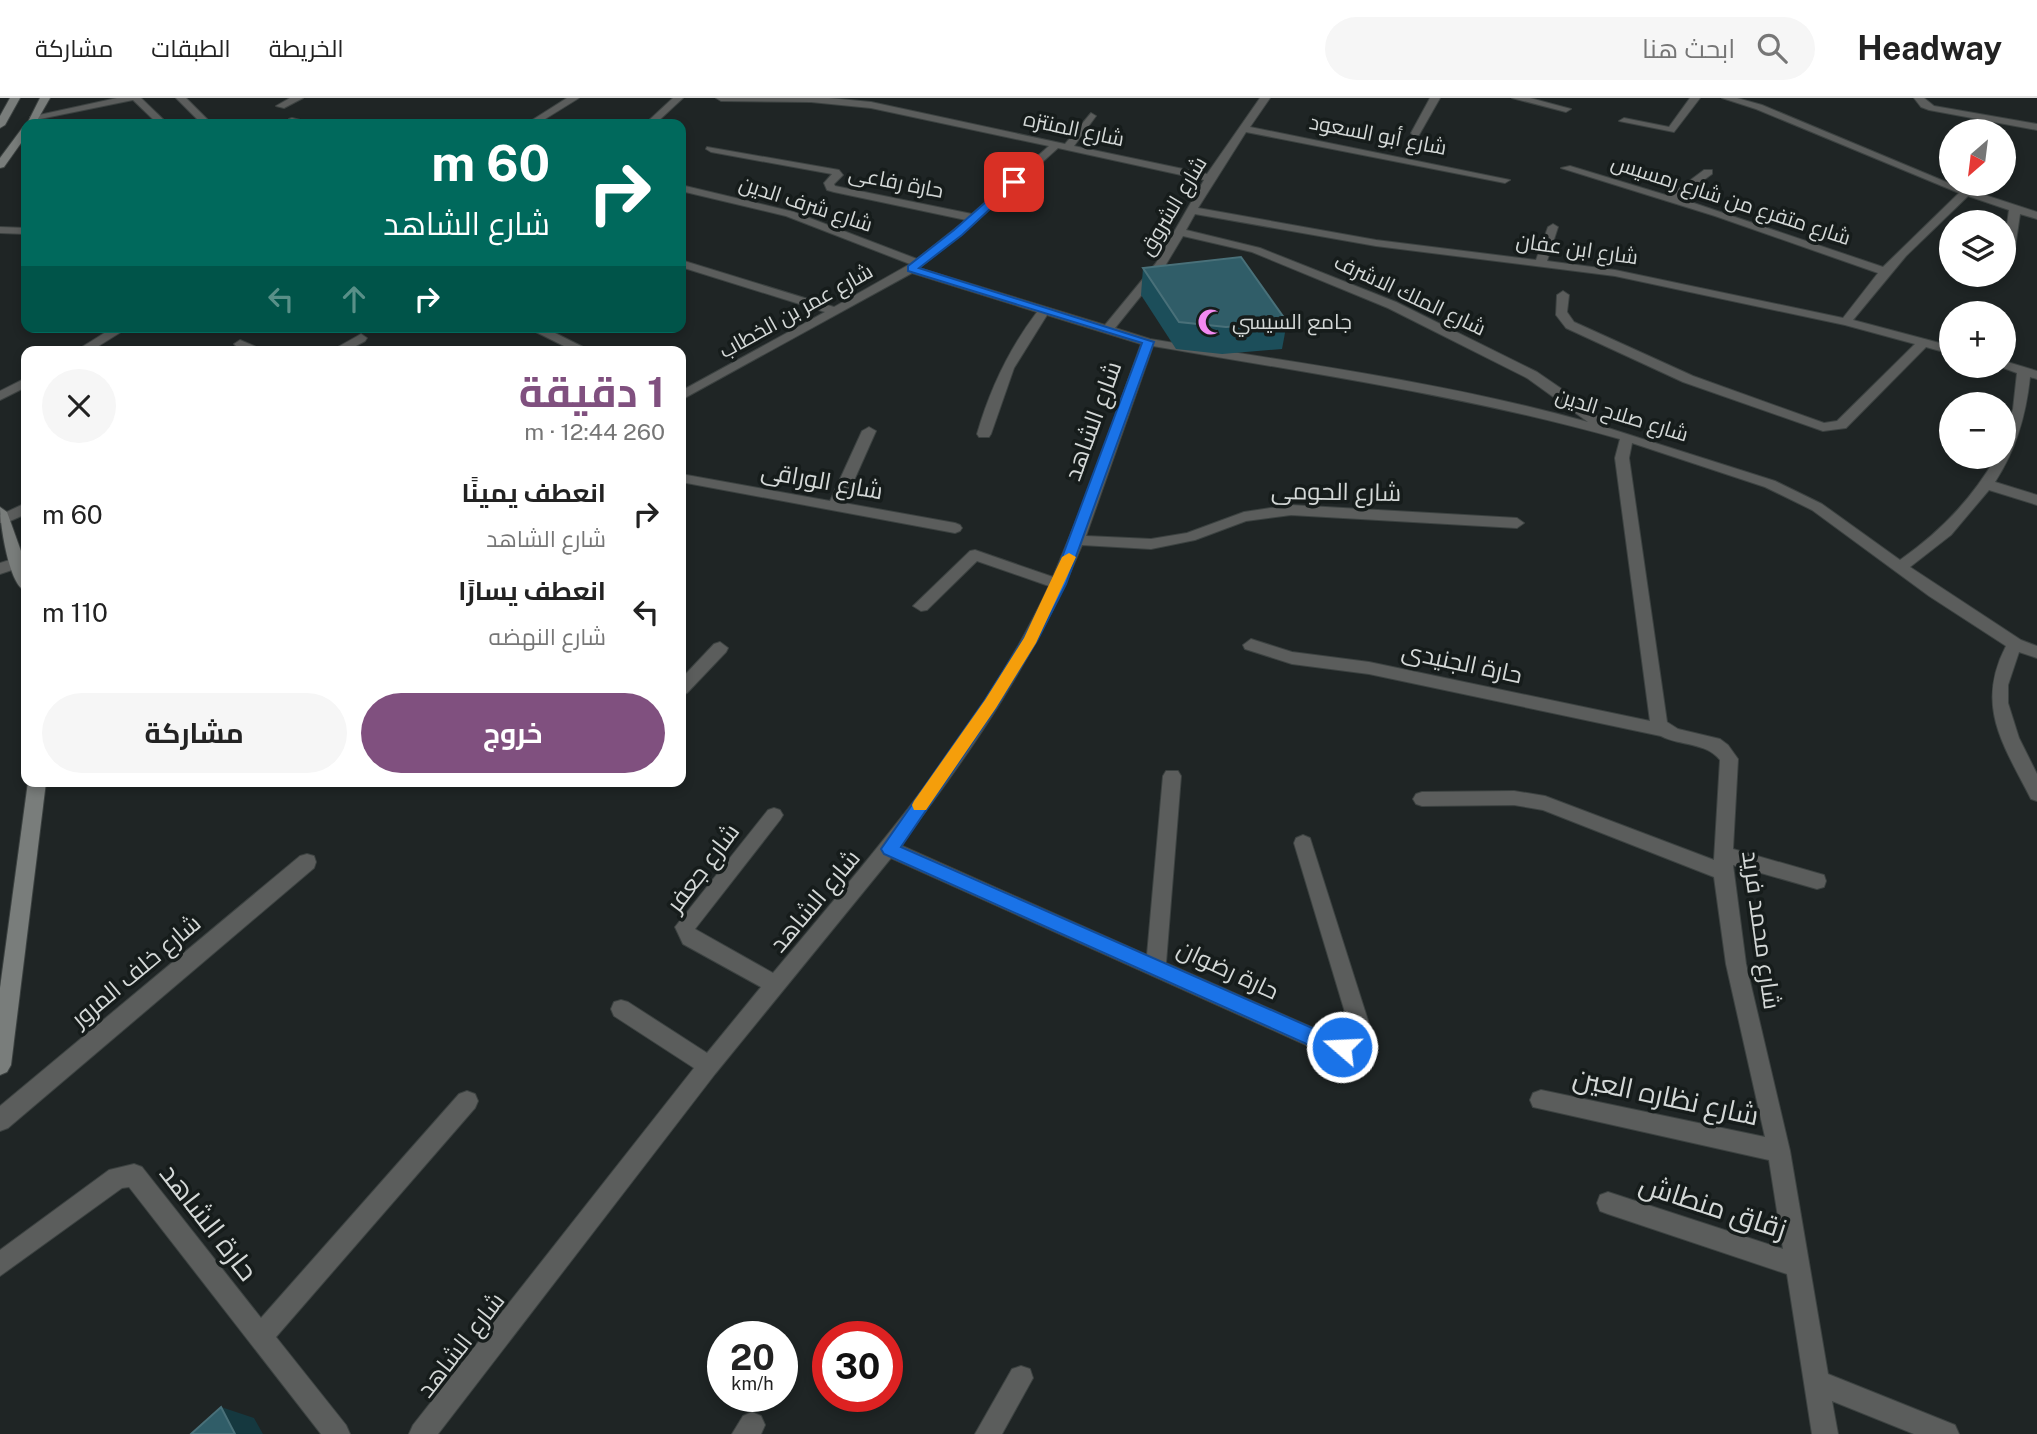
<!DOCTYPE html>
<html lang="ar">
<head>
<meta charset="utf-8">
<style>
  :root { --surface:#fff; --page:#f6f6f6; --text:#222; --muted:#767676; --line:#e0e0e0; --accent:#80507f }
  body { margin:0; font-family:"Public Sans",Cairo,sans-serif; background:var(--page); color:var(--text); direction:rtl; height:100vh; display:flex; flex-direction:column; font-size:26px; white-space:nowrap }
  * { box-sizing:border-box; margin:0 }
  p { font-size:23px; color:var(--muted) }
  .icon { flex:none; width:38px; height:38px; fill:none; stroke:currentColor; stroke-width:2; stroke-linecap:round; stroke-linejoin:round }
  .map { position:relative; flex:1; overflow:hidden; direction:ltr }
  .sheet { position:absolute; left:21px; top:248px; width:665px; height:441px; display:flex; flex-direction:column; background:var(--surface); border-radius:14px; box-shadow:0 4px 10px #0003; direction:rtl }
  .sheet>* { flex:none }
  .top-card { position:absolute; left:21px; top:21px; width:665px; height:214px; border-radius:14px; box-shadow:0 4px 10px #0003; direction:rtl; background:#00695c; color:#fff; overflow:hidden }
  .needle { width:46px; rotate:208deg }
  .tools { position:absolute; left:1939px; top:21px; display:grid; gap:14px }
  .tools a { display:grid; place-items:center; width:77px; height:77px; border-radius:50%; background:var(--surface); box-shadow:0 4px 10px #0003; font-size:35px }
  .speed { position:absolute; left:707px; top:1223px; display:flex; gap:14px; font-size:35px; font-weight:700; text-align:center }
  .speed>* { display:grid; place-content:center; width:91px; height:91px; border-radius:50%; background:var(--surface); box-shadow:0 4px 10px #0003; line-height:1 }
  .speed small { font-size:18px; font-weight:400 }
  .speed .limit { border:10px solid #d22; background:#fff; color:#111 }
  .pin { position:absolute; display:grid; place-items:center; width:60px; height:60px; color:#fff; margin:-30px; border-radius:14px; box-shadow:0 4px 10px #0006 }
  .me { position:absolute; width:77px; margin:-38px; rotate:289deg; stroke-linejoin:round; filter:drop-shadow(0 0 5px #0008) }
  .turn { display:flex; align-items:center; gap:24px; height:147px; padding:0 21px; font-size:32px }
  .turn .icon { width:91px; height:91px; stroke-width:2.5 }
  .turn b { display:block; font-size:49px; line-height:60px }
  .lanes { display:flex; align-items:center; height:66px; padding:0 21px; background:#0003; justify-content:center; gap:35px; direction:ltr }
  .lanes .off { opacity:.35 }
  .round { display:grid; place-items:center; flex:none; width:74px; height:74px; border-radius:37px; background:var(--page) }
  .head { display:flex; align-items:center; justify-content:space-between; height:119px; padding:0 21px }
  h1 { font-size:42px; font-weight:700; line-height:52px; color:var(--accent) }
  .primary-button { display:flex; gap:14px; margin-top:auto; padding:14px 21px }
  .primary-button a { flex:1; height:80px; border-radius:42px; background:var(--accent); color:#fff; font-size:28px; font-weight:700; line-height:80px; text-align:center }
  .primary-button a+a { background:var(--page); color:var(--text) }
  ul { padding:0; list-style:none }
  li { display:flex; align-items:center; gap:21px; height:98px; padding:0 21px }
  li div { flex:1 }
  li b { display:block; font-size:26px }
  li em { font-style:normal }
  header { display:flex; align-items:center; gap:42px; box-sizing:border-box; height:98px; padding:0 35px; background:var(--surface); border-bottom:2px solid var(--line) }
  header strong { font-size:33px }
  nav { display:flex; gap:38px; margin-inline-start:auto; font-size:24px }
  .search { width:490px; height:63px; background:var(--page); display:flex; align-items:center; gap:18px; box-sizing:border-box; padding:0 24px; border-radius:38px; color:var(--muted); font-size:26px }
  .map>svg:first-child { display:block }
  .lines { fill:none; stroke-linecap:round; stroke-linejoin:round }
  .street-casing { stroke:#3c4241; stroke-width:2 }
  .secondary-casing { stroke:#3c4241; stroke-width:2 }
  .street { fill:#5b5d5c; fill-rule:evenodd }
  .secondary { fill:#797d7b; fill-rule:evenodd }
  .wall { fill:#1c4e5a }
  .shaded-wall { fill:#15383f }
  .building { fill:#305d68; stroke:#497079; stroke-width:2 }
  .route { fill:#1a73e8; stroke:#114b97; stroke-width:2 }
  .slow { fill:#f59e0b }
  .labels { text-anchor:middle; stroke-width:7; stroke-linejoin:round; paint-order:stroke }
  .far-street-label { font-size:21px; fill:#d4d8d7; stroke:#161c1b }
  .far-poi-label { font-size:21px; fill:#d4d8d7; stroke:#161c1b; text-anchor:start }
  .street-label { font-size:24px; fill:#d4d8d7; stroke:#161c1b }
  .near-street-label { font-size:28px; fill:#d4d8d7; stroke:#161c1b }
</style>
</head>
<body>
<header>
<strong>Headway</strong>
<div class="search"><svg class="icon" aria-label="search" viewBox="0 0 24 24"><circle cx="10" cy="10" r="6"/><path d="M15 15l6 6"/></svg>ابحث هنا</div>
<nav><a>الخريطة</a><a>الطبقات</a><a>مشاركة</a></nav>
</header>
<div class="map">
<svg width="2037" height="1336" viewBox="0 0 2037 1336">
  <rect width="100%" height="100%" fill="#1f2525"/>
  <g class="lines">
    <g class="street-casing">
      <g id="street">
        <path d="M117,0H141L168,26H158L133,2L35,22L30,19Z"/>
        <path d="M176,0H186L212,26H202Z"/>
        <path d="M290,0H303L284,10L276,8Z"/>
        <path d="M567,0H579L537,26H526Z"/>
        <path d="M673,0H683L655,26H645Z"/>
        <path d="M716,0H829L871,4L1065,46L1091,15L1096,18L1074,48L1207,76L1260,0H1270L1250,29L1510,82L1505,85L1246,34L1198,110L1376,142L1536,162L1548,129L1553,126L1558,129L1547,163L1615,172L1843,220L1878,175L1715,118L1561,70L1570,68L1669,98L1704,72H1712V76L1679,100L1883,169L1959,95L1756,11L1722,0H1737L1762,7L1951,86L2037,114V121L2020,116L2015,150L2009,153L2005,152L2004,148L2009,112L1968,98L1906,158L1853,222L1951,248V256L1926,249L1846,330L1823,333L1683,284L1566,230L1556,217L1557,197L1563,193L1569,197L1567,214L1574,224L1693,278L1824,325L1837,323L1915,246L1845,227L1615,178L1376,148L1195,116L1186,132L1260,150L1396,204L1537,274L1588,309L1608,330L1775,383L1822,406L1900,462C1940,434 1972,401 1996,359H2004V339L2013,311L2017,275L1998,268H2004V263L2037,273V281L2030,279C2026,317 2016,352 1995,384L2037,397V407L1989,392L1951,437L1910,469L2021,542L2037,548V560L2019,554L2008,587V605L2019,640L2037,676V703L2031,701C2003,646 1975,608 2006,548L1929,498L1812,412L1765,389L1632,345L1629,360L1667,624L1678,631L1720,641L1728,647L1738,661L1733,751L1824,777L1826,783L1824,789L1817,791L1733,767L1746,866L1790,1053L1828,1276L1955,1327L1959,1336H1914L1832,1303L1838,1336H1812L1787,1176L1608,1116L1600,1113L1597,1105L1600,1097L1608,1094L1783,1151L1769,1062L1533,1009L1530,1002L1533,995L1541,992L1765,1039L1726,866L1714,779L1543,712L1514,707L1422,708L1416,706L1413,701L1416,696L1422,694L1514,693L1545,698L1714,762L1720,662C1706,644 1680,648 1661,638L1369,576L1292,566L1245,551L1243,547L1251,541L1292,554L1369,564L1650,623L1615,360L1620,341C1467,298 1309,275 1153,248L1086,438L1151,441L1187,435L1244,414L1291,407L1517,420L1524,425L1517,430L1291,417L1246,423L1195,442L1151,451L1082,447C1038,555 972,654 900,747L1147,857L1163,678L1166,673H1178L1181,678L1166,865L1327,936C1337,938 1343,939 1350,931L1294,745L1296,740L1303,737L1310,740L1371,932C1362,952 1348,959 1326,956L891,760L715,976L438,1336H409L413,1327L694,970L614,918L611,911L614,904L621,902L628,904L707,955L761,889L683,846L675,829L768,712L774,710L780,712L783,717L780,722L695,831L773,875C874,754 982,632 1049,488L977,463L927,512L921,513L913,508L970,453L975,452L1053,479L1088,394L1141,246L1047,217L1014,270L991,336L989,339H979L977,336C990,291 1009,251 1037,214L912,175L681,302V293L825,214L681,169V162L834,209L910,166L786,118L681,93V87L794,114L917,161L966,122L834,94L827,92L824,85L832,76L711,54L706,51L707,49L839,72L843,77L834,86L835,88L972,116L1049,48L871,10L811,4L721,3ZM1058,50L1204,82L1156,165L1105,227L919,170L962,136ZM1183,138L1252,154L1388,210L1527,280L1588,324C1445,284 1296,265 1150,241L1115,230L1165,168Z"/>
        <path d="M1430,0H1440L1419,37H1413L1411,35Z"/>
        <path d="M1512,0H1530L1571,11L1566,14Z"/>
        <path d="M1690,0H1700L1674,34L1619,23L1624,20L1669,29Z"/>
        <path d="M1914,0H1924L1934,8L2037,26V32L1929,12L1921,9Z"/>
        <path d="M292,20L316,26L289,25V21Z"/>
        <path d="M0,129L26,130V136L0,135Z"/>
        <path d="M114,229H129L89,254H74Z"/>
        <path d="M526,229H543L593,254H576Z"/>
        <path d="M361,236L367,240L365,243L345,254H329Z"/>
        <path d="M240,242L261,251L263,254C252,254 242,255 234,246Z"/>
        <path d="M26,280V289L0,302V293Z"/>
        <path d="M869,329L876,333L844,405L955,425L960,427L962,430L960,433L955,435L681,384V376L830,403L862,333Z"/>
        <path d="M26,405V416L8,424L0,425V417Z"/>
        <path d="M19,459L24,460V468L0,476V465Z"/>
        <path d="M720,544L728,550L726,554L687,595L681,597V581L714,546Z"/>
        <path d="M307,756L314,758L316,764L314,770L8,1030L0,1033V1008L300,758Z"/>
        <path d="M467,993L475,996L478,1003L475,1010L276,1239L346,1327L350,1336H321L129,1089L122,1090L0,1178V1152L109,1072L134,1066L142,1069L261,1220L459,996Z"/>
        <path d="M1021,1268L1030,1271L1033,1280L1002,1336H975L1012,1271Z"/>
        <path d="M752,1314L761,1318L765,1327L761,1336H732L743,1318Z"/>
      </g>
    </g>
    <g class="secondary-casing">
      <g id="secondary">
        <path d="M10,0H20L5,27L0,30V18Z"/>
        <path d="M40,0H50L35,26L26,28Z"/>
        <path d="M26,28V38L4,69L0,70V60L23,29Z"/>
        <path d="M0,409L7,414L26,467V493C9,489 0,426 0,409Z"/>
        <path d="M28,684H46L11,967L7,974L0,977V890Z"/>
      </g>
    </g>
    <use href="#street" class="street"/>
    <use href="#secondary" class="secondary"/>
  </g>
  <path class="wall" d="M1143,170L1287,224L1282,251L1222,256L1176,251L1141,197Z"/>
  <path class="shaded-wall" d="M221,1309L254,1320L263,1336H235Z"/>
  <g class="building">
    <path d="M1241,159L1287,224L1226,229L1179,224L1143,170Z"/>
    <path d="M221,1309L235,1336H191Z"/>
  </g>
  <path class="route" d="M1011,82L1019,84L962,137L919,170L1154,244L1066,486L1038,541L996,610L901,749L1328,937L1349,943L1351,949L1349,956L1342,958L1320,952L884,756L881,751L985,602L1024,540L1052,486L1142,245L908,173V168L954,132Z"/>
  <path class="slow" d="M1069,455L1076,459L1036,545L996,610L926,712H914L912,707L914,703L985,602L1024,540L1062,459Z"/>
  <defs>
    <g id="mosque-bare" transform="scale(2.1)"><path d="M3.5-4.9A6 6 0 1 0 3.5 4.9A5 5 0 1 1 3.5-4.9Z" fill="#f389f1" stroke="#161c1b" stroke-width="2.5" paint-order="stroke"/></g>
  </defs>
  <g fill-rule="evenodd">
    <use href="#mosque-bare" x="1211" y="224"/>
  </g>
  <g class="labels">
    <g class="far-street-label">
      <text transform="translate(1074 31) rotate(12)" y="7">شارع المنتزه</text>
      <text transform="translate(1378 37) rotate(11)" y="7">شارع أبو السعود</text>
      <text transform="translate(896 84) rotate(11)" y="7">حارة رفاعى</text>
      <text transform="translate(1731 102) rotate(18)" y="7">شارع متفرع من شارع رمسيس</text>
      <text transform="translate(806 106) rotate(18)" y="7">شارع شرف الدين</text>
      <text transform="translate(1173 108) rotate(-59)" y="7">شارع الشروق</text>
      <text transform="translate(1577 151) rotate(8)" y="7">شارع ابن عفان</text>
      <text transform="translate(1410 197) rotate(25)" y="7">شارع الملك الاشرف</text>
      <text transform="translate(796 213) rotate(-29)" y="7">شارع عمر بن الخطاب</text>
      <text transform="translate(1622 317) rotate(17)" y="7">شارع صلاح الدين</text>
    </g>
    <g class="far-poi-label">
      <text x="1232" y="231">جامع السيسي</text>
    </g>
    <g class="street-label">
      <text transform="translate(1093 323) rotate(-70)" y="8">شارع الشاهد</text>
      <text transform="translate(822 383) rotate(10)" y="8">شارع الوراقى</text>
      <text transform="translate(1336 394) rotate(1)" y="8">شارع الحومى</text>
      <text transform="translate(1462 565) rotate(12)" y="8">حارة الجنيدى</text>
      <text transform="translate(703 770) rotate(-53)" y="8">شارع جعفر</text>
      <text transform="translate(815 803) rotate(-50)" y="8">شارع الشاهد</text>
      <text transform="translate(1761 832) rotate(82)" y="8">شارع محمد فريد</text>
      <text transform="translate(1228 872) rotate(25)" y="8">حارة رضوان</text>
      <text transform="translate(136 873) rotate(-40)" y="8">شارع خلف المرور</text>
      <text transform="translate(461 1247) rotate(-52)" y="8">شارع الشاهد</text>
    </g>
    <g class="near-street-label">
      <text transform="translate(1666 998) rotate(12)" y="10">شارع نظاره العين</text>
      <text transform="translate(1713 1108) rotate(18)" y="10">زقاق منطاش</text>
      <text transform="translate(209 1124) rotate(52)" y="10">حارة الشاهد</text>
    </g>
  </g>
</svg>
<div class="tools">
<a><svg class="needle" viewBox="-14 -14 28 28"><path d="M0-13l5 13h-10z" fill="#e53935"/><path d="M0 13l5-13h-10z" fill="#767676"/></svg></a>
<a><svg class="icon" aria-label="layers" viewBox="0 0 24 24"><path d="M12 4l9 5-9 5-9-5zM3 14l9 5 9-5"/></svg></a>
<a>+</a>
<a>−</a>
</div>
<div class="speed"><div>20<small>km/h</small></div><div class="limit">30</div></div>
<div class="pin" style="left:1014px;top:84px;background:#d93025"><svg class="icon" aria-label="arrive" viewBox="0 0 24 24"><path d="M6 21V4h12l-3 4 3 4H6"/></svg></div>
<svg class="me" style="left:1342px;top:949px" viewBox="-20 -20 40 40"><circle r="17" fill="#1a73e8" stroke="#fff" stroke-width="3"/><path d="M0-11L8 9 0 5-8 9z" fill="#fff"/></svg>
<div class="top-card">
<div class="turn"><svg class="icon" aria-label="right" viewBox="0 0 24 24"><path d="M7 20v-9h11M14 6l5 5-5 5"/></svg><div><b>60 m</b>شارع الشاهد</div></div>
<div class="lanes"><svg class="icon off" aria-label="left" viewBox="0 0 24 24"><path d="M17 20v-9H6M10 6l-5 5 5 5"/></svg><svg class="icon off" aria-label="ahead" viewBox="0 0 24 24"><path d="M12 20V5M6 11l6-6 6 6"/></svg><svg class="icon" aria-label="right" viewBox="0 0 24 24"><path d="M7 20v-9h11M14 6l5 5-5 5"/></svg></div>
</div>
<section class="sheet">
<div class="head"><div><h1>1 دقيقة</h1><p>260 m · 12:44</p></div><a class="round"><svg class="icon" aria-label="close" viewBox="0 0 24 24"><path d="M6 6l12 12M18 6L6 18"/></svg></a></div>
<ul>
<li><svg class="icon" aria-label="right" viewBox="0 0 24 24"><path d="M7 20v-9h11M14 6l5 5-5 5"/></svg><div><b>انعطف يمينًا</b><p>شارع الشاهد</p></div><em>60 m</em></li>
<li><svg class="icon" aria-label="left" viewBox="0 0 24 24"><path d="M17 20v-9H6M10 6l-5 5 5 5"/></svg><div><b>انعطف يسارًا</b><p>شارع النهضه</p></div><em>110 m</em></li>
</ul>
<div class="primary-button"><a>خروج</a><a>مشاركة</a></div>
</section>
</div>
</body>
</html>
